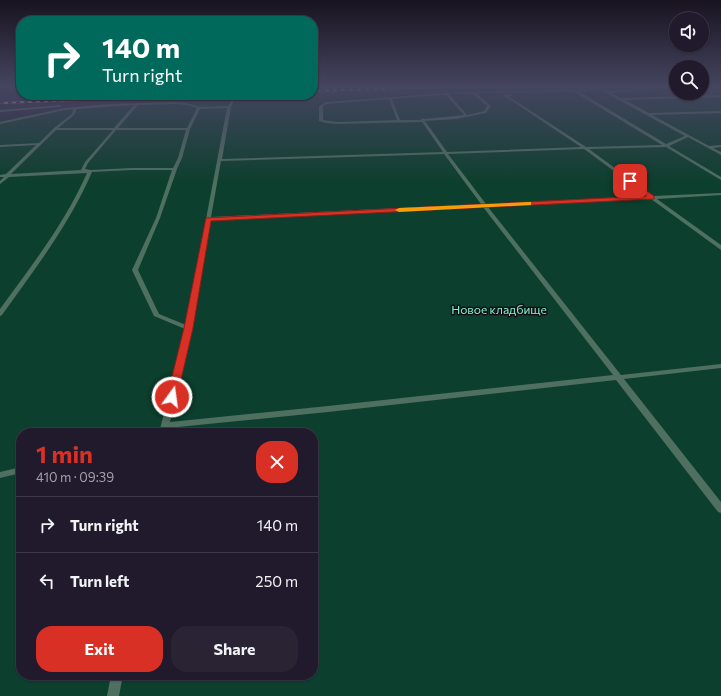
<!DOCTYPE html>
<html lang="en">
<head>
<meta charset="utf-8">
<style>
  :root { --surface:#211a2c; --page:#292334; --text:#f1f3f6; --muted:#a2a1a9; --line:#3e3848; --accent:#d93025 }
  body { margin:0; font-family:Commissioner,sans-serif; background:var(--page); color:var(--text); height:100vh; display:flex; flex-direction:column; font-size:15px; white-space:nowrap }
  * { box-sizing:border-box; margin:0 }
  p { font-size:13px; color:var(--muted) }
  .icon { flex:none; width:22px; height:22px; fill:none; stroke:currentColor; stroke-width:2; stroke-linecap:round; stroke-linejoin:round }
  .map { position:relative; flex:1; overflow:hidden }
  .side { position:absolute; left:16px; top:428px; width:302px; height:252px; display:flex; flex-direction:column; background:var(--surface); border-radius:16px; box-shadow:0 1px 3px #0004,0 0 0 1px var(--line) }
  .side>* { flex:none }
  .top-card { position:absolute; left:16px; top:16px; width:302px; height:84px; border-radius:16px; box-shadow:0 1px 3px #0004,0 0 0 1px var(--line); background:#00695c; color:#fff; overflow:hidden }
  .tools { position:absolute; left:669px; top:12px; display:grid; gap:8px }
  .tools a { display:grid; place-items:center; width:40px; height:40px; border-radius:50%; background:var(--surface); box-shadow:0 1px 3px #0004,0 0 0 1px var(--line); font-size:20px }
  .pin { position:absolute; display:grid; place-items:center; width:34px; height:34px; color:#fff; margin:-17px; border-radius:8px; box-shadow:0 2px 6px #0006 }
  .me { position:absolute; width:44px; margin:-22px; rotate:14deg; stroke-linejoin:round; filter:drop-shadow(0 0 3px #0008) }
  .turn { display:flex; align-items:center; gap:14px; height:84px; padding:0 20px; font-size:18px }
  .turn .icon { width:52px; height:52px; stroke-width:2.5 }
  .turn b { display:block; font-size:28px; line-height:34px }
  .round { display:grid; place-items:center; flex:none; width:42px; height:42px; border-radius:16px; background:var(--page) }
  .headline { display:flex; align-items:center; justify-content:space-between; height:68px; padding:0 20px }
  h1 { font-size:24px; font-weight:700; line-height:30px; color:var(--accent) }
  .cta { display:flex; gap:8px; margin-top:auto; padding:8px 20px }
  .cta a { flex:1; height:46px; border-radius:16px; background:var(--accent); color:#fff; font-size:16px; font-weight:700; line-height:46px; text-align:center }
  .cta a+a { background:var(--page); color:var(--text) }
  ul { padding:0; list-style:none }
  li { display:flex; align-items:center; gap:12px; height:56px; padding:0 20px; border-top:1px solid var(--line) }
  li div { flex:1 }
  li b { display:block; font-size:15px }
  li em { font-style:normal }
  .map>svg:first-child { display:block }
  .green { fill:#0c3f2d; fill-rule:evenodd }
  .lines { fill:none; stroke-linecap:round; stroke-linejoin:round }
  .service { fill:#4f6f60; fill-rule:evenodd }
  .rail-casing { stroke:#d1cbdc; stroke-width:2 }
  .rail { stroke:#130f19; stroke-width:1.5; stroke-dasharray:4; stroke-linecap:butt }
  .route { fill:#d93025; stroke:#8d1f18 }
  .slow { fill:#f59e0b }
  .labels { text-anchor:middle; stroke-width:3; stroke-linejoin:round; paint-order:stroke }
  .park-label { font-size:12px; fill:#80f4c2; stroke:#130f19 }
</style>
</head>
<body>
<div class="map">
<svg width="721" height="696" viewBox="0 0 721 696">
  <rect width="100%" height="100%" fill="#2c233a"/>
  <path class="green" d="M313,87H676V93H702V87H721V696H0V119L98,104L233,99L234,95H313ZM21,433H313V675H21Z"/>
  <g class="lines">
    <g class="service">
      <path d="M598,87H603L608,91L676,87L611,93L621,98L721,95V97L625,100L649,113L721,111V113L652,115L709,146L721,145V147L713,148L721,152V155L688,137L669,146L721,177V180L666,147L589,149L653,196L721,193V195L657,199L721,245V250L651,199L488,207L621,375L721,364V368L624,379L721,502V513L718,512L616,380L328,412L168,428L167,433H159L185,329L154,316L132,270L156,218L172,170H131L92,172C69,225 35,269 2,315L0,316V309C32,265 65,223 87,173L9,177L0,184V181L4,177H0V175L6,174L36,145L0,147V145L39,143L54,128L72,114L73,109L65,110L0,124V122L65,108L111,104L174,102L187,103L199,107L228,106L232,100L234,101L231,107L222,159L443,152L422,122L337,124L326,123L319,121V106L326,102L447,93L588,89L598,88ZM601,89L606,93L685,136L666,144L580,92ZM576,91V93L662,145L586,147L508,96H512L511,94L503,95L581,147L447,152L425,121L456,119L486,113L491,106L476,93L577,91ZM449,94H473L487,106L484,111L467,115ZM441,95H446L464,115L424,119L422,118L421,120H400L392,99ZM389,99L397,120L337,122L323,120V106L327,104ZM174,104L187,105L197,108L187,128H118L138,105ZM134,105L114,128H58L74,115L77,109ZM227,108L186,325L159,314L138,270L160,218L177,169L182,158L190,129L200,109ZM56,130H113L85,162L81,170L11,174ZM116,130H186L178,158L173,168H131L91,170L85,169L88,163ZM584,149L648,196L486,204L448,154ZM444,154L481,204L211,217L221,161ZM483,207L613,375L328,406L170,422L192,328L211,220Z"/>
      <path d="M61,105L60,107L0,112V110Z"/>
      <path d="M21,467V473L0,478V472Z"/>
      <path d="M111,675H123L119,696H107Z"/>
    </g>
    <g class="rail-casing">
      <g id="rail">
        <path d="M313,91L440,87"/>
        <path d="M0,103L214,95"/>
      </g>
    </g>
    <use href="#rail" class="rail"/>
  </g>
  <linearGradient id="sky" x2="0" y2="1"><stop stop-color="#181320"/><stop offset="0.47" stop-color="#454560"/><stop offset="1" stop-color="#454560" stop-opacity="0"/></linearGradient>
  <rect width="721" height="184" fill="url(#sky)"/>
  <path class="route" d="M630,179L654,196V199L211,221L193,328L177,397L172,401L167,397L184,328L206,218L646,196L627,182V181Z"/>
  <path class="slow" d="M529,202H531V205L399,212L395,210L399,208Z"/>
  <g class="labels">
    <g class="park-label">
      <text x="499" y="314">Новое кладбище</text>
    </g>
  </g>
</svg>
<div class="tools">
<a><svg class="icon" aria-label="sound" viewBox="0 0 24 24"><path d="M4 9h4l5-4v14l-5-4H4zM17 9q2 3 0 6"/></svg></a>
<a><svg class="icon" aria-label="search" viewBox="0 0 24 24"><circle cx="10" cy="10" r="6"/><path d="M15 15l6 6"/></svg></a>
</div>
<div class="pin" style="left:630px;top:181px;background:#d93025"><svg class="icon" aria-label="arrive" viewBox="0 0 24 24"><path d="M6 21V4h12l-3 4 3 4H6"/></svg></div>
<svg class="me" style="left:172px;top:397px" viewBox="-20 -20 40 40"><circle r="17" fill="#d93025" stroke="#fff" stroke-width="3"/><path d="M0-11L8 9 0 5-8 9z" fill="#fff"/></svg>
<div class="top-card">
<div class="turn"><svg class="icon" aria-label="right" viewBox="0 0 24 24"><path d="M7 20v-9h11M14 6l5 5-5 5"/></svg><div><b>140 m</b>Turn right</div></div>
</div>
<section class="side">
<div class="headline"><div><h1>1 min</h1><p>410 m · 09:39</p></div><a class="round" style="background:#d93025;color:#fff"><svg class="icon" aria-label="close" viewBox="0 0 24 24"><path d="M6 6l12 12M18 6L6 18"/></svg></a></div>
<ul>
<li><svg class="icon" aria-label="right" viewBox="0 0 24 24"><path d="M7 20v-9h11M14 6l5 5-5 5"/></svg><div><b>Turn right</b></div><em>140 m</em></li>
<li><svg class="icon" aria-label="left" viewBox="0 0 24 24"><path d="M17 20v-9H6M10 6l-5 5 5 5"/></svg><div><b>Turn left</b></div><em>250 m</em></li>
</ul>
<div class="cta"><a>Exit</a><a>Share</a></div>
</section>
</div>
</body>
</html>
